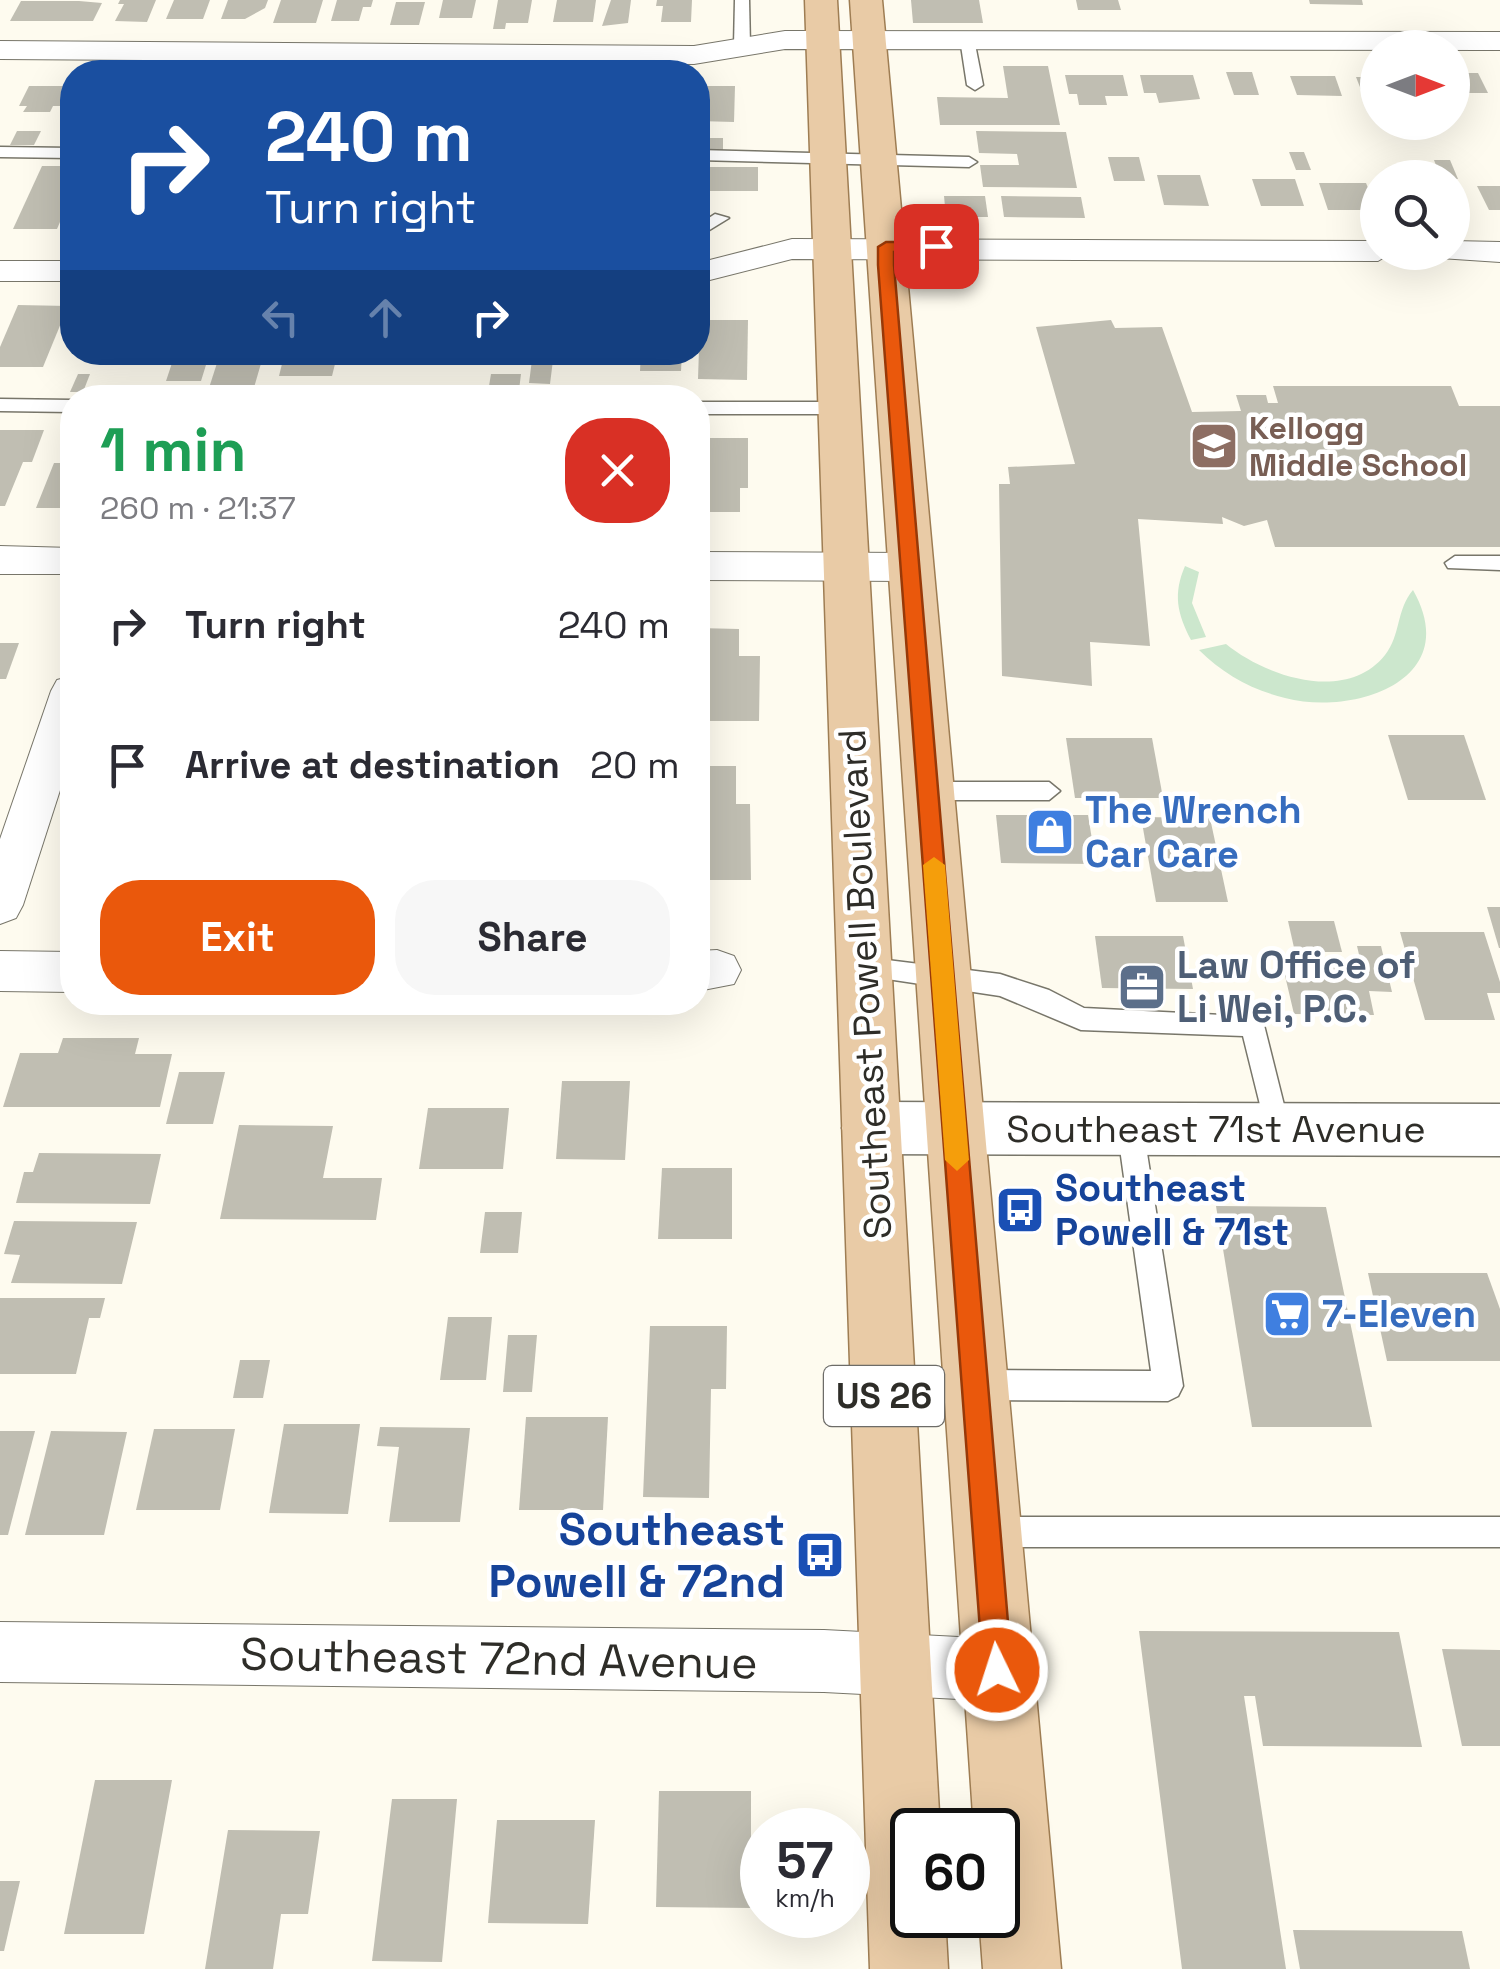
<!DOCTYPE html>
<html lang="en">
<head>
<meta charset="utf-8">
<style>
  :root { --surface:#fff; --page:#f7f7f7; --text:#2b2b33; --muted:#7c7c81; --accent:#ea580c }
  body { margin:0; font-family:"Space Grotesk",sans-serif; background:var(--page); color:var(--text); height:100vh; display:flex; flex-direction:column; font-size:38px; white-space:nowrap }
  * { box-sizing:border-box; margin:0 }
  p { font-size:32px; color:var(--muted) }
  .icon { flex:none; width:55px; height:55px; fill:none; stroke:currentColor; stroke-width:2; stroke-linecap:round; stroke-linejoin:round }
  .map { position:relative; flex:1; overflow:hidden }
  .side { position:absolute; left:60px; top:385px; width:650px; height:630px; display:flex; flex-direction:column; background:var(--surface); border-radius:40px; box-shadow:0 10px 40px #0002 }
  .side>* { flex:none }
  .guide { position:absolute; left:60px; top:60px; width:650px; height:305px; border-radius:40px; box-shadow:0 10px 40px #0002; background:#1a4fa0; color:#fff; overflow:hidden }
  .needle { width:65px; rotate:90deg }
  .controls { position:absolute; left:1360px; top:30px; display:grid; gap:20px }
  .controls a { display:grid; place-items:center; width:110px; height:110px; border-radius:50%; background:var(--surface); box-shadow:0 10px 40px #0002; font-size:50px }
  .speed { position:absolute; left:740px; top:1808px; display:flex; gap:20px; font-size:50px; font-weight:700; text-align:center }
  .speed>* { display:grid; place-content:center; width:130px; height:130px; border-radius:50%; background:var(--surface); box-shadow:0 10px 40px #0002; line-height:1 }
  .speed small { font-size:25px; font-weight:400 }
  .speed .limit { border:5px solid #111; border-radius:15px; background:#fff; color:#111 }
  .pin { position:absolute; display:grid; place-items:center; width:85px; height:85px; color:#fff; margin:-42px; border-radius:20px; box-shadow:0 5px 15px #0006 }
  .me { position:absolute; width:110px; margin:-55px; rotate:356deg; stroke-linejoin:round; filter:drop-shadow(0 0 8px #0008) }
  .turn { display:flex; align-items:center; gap:35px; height:210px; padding:0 40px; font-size:45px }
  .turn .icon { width:130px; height:130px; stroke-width:2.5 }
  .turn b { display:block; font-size:70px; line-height:85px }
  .lanes { display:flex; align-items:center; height:95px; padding:0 40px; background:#0003; justify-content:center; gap:50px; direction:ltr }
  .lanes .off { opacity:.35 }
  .round { display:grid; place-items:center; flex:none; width:105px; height:105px; border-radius:40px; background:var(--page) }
  .summary { display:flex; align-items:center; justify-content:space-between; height:170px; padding:0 40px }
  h1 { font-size:60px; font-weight:800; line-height:75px; color:#1e9e55 }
  .button { display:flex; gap:20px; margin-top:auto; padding:20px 40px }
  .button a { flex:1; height:115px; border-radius:40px; background:var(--accent); color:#fff; font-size:40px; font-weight:800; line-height:115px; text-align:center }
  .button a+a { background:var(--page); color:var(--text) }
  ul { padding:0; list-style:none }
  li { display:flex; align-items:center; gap:30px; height:140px; padding:0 40px }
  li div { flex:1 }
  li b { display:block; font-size:38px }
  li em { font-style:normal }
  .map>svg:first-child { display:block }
  .green { fill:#cce7cd }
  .building { fill:#c0beb2 }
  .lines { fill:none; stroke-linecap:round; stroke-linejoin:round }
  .service-casing { stroke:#78766a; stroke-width:3 }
  .minor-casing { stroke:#78766a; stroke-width:2 }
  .tertiary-casing { stroke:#78766a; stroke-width:3 }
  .primary-casing { stroke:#9e7d53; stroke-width:3 }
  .service { fill:#fff; fill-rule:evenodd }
  .minor { fill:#fff; fill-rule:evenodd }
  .tertiary { fill:#fff; fill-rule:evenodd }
  .primary { fill:#e9cba6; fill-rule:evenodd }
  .route { fill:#ea580c; stroke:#983908; stroke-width:2.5 }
  .slow { fill:#f59e0b }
  .labels { text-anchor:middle; stroke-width:9; stroke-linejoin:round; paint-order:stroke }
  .far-education-label { font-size:32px; font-weight:bold; fill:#785e54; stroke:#fff; text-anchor:start }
  .shield { fill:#fff; stroke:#6d6c68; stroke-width:2.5 }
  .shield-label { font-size:35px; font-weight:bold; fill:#2e2d28 }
  .shop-label { font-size:38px; font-weight:bold; fill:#366cbe; stroke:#fff; text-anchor:start }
  .service-label { font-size:38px; font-weight:bold; fill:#4e5e75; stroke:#fff; text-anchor:start }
  .street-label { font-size:38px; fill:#2e2d28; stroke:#fff }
  .transit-label { font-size:38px; font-weight:bold; fill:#164399; stroke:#fff; text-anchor:start }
  .near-transit-label { font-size:45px; font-weight:bold; fill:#164399; stroke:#fff; text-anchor:end }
  .near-street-label { font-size:45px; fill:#2e2d28; stroke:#fff }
</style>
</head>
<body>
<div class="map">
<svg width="1500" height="1969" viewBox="0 0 1500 1969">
  <rect width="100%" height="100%" fill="#fefbef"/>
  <g class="green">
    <path d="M1185,566L1199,572L1192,603L1206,637L1191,640C1177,613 1173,594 1185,566Z"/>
    <path d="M1413,590C1464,680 1355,716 1285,698C1252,690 1223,674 1199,650L1226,644C1265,676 1346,704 1385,655C1401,635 1396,610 1413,590Z"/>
  </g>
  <g class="building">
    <path d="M120,0H156L147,22L115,21L124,4H118Z"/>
    <path d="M174,0H210L203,19H166Z"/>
    <path d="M228,0H268L265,8L245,19H221Z"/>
    <path d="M281,0H323L316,23H273Z"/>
    <path d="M337,0H373L371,7H363L359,21H331Z"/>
    <path d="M443,0H476L472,18H439Z"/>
    <path d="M498,0H532L528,23H506L505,29H493Z"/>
    <path d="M557,0H596L593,22H553Z"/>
    <path d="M611,0H631L628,23L602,26Z"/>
    <path d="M657,0H692L691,22H661L663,6H656Z"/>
    <path d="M911,0H979L983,23H913Z"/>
    <path d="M1076,0H1118L1121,10H1078Z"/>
    <path d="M1309,0H1362L1363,5L1310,4Z"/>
    <path d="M21,1H79L102,3L93,21H10Z"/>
    <path d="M396,2H425L419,25H390Z"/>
    <path d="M1003,66H1048L1060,125H940L937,97L1008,98Z"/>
    <path d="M1226,72H1252L1259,95H1234Z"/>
    <path d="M1452,73H1478L1488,93H1452Z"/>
    <path d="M1065,75H1123L1128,96H1105L1107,105H1079L1077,94H1069Z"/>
    <path d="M1140,75H1193L1200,99L1159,103L1156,93H1144Z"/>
    <path d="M1290,76H1335L1342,96L1297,95Z"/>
    <path d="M1356,77H1378V105H1367Z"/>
    <path d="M29,86H71L62,106H53L50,112H23L27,106H19Z"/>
    <path d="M698,86H735L734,122L698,121Z"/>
    <path d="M17,131H41L34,145H10Z"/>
    <path d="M976,131L1066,132L1077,188L983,187L980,165H1019L1017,154L979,153Z"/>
    <path d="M703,138H723V150H702Z"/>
    <path d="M1289,152H1304L1311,170H1296Z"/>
    <path d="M1108,157H1139L1145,181H1114Z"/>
    <path d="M1434,160H1450L1458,179L1441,178Z"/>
    <path d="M42,166H72V194L57,229H13Z"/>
    <rect x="698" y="167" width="60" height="24"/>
    <path d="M1157,175H1200L1209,206L1164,205Z"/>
    <path d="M1252,179H1295L1304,206H1261Z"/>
    <path d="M1319,183H1366L1377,210H1328Z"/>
    <path d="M1477,186H1500V210H1489Z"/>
    <path d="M944,196H985L988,217H946Z"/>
    <path d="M1001,196L1081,197L1085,218L1004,217Z"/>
    <path d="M18,305L68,306L43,367H0V347Z"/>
    <path d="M700,320H748L747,380L698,379Z"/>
    <path d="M1111,320L1115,328L1162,327L1192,412L1241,411L1236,395H1266L1268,403H1278L1273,386H1451L1459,406H1500V547H1275L1267,520L1244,526L1222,517L1223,524L1138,519L1150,646L1090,642L1092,686L1002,676L999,484H1010L1008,467L1075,464L1036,327Z"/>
    <path d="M97,352H135L132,358H95Z"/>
    <path d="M154,352H210L201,381H166L174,357H153Z"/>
    <path d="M285,352H338L332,376H279Z"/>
    <path d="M641,352H682L681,371H640Z"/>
    <path d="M218,360H262L253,391H208Z"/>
    <path d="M532,360H553L550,384L529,383Z"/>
    <path d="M78,374H90L83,392H70Z"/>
    <path d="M491,374H521L518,398H487Z"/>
    <path d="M0,430H44L32,462H23L5,506H0Z"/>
    <path d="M702,438H748V488H740V512H698Z"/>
    <path d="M54,463H72V508H36Z"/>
    <path d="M698,628L739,629V656H760L759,721H698Z"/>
    <path d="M0,643H19L6,679H0Z"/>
    <path d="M1388,735H1464L1486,800H1408Z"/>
    <path d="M1066,738H1152L1163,798H1075Z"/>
    <path d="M698,766H736V804H750L751,880H698Z"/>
    <path d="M996,815H1088L1096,864L1001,863Z"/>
    <path d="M1141,817L1210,818L1228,902H1156Z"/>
    <path d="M1487,907H1500V948H1499Z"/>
    <path d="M1288,921H1334L1342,952H1295Z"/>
    <path d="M1400,932H1484L1500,982V993H1487L1495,1020H1425Z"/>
    <path d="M1095,936H1183L1193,989L1102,988Z"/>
    <path d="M1357,946H1381L1392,992L1369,991L1374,1015L1294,1014L1282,963H1361Z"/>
    <path d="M63,1038H139L135,1054H172L160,1107H3L20,1053H58Z"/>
    <path d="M179,1072H225L213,1124H166Z"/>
    <path d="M562,1081H630L625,1160L556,1159Z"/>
    <path d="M428,1108H509L503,1169H419Z"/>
    <path d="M239,1125L333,1126L323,1178H382L376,1220L220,1219Z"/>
    <path d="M39,1153L161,1154L150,1204L16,1203L24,1172H33Z"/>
    <path d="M662,1168H732V1239H658Z"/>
    <path d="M1216,1206L1326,1207L1372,1427H1252Z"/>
    <path d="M485,1212H522L518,1253H480Z"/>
    <path d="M14,1221L137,1222L122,1284L11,1283L20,1255L4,1254Z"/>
    <path d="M1368,1273H1487L1500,1309V1361H1387Z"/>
    <path d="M0,1298H105L100,1318H89L76,1374H0Z"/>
    <path d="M448,1317H492L486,1380H440Z"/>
    <path d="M650,1326H727L726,1389H711L709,1498L643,1497Z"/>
    <path d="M508,1335H537L532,1392H503Z"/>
    <path d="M240,1360H270L263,1398H233Z"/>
    <path d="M526,1417H608L603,1510H519Z"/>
    <path d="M284,1424H360L348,1514L269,1513Z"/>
    <path d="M380,1427L470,1428L460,1522H389L399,1447L377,1446Z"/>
    <path d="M154,1429H235L220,1510H136Z"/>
    <path d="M0,1431H35L8,1535H0Z"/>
    <path d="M51,1431L127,1432L104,1535H25Z"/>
    <path d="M1139,1631L1399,1632L1422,1747L1263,1746L1255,1696H1244L1286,1969H1182Z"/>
    <path d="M1442,1649L1500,1650V1746H1462Z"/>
    <path d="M95,1780H172L144,1934H64Z"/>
    <path d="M659,1791H751V1908L656,1907Z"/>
    <path d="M392,1799H457L442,1962L372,1961Z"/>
    <path d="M497,1820H595L588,1924L488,1923Z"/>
    <path d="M228,1830L320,1831L308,1914H281L273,1969H205Z"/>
    <path d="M0,1881H20L4,1951H0Z"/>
    <path d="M1293,1930L1462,1931L1470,1969H1300Z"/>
  </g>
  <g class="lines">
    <g class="service-casing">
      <g id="service">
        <path d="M735,0H749L750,46L742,51L734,46Z"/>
        <path d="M967,35L974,39L983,85L975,90L967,85L960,39Z"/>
        <path d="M0,147L72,148V158L0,157Z"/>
        <path d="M698,150L969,157L977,162L969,167L698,160Z"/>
        <path d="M715,214L729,218L698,237V225Z"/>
        <path d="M0,399L72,400V412L0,411Z"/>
        <path d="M698,402H839L848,408L839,414H698Z"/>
        <path d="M1455,556H1500V570L1448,568L1445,563Z"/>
        <path d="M928,782H1049L1060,791L1049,800H928L917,791Z"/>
        <path d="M863,957L1000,974L1049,990L1084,1008L1262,1017L1290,1129L1286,1137L1277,1141L1268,1137L1243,1036L1081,1030L1000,996L854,974L851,967L854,960Z"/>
        <path d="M1130,1115L1139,1119L1143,1127L1183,1386L1178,1396L1168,1401L975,1400L965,1395L960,1385L965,1375L975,1370L1151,1371L1117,1127L1121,1119Z"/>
        <path d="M987,1517H1500V1547H987L976,1543L972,1532L976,1521Z"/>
      </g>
    </g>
    <g class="minor-casing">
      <g id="minor">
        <path d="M785,31L1500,32V50L785,49L694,64L0,59V41L694,46Z"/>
        <path d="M792,239L1378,241V252H1393L1378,261L792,259L698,283V263Z"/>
        <path d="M1452,241L1500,242V262L1440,258L1437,252H1452Z"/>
        <rect x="0" y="261" width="72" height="20"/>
        <path d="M0,546L72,548V574H0Z"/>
        <path d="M698,552L911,553L925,557L931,567L925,577L911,581L698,580Z"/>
        <path d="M72,676V753L23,905L16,918L0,924V839L51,691L57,680Z"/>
        <path d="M717,950L734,956L741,970L734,984L698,991V951Z"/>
        <path d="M0,951L72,952V992L0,991Z"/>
        <path d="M0,1622L824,1630L997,1639L1019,1648L1028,1670L1019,1692L997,1701L824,1692L0,1682Z"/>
      </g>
    </g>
    <g class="tertiary-casing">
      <path id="tertiary" d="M871,1102L1500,1104V1156L871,1154L850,1147L842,1128L850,1109Z"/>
    </g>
    <g class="primary-casing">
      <g id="primary">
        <path d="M805,0H837L940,1830H912V1915H945L948,1969H870Z"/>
        <path d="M850,0H882L1061,1969H983L979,1915H998V1830H974Z"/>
      </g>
    </g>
    <use href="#service" class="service"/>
    <use href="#minor" class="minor"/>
    <use href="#tertiary" class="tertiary"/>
    <use href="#primary" class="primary"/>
  </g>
  <path class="route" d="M886,242H936L943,246L936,251L894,252V265L1012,1670L1008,1680L997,1684L987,1680L983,1670L878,265V247Z"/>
  <path class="slow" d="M934,857L945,865L969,1160L957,1171L945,1160L923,865Z"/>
  <defs>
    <g id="school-square" transform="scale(2.5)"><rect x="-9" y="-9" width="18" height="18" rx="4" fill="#8d6e63" stroke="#fff"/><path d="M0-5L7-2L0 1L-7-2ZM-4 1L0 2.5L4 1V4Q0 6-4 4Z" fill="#fff"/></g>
    <g id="shop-square" transform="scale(2.5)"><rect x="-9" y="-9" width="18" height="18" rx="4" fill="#3f7fe0" stroke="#fff"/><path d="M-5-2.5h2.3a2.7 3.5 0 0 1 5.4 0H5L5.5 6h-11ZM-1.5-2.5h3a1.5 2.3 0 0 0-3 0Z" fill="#fff"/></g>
    <g id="office-square" transform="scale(2.5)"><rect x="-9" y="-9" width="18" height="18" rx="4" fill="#5c6f8a" stroke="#fff"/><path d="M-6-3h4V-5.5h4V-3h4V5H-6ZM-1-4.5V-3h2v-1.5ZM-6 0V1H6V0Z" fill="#fff"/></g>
    <g id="bus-square" transform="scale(2.5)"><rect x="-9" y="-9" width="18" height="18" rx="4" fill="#1a4fb4" stroke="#fff"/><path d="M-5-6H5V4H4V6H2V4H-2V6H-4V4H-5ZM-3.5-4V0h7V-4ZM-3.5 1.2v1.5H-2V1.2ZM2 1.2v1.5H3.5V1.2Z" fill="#fff"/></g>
    <g id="supermarket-square" transform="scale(2.5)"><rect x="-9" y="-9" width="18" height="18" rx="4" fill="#3f7fe0" stroke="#fff"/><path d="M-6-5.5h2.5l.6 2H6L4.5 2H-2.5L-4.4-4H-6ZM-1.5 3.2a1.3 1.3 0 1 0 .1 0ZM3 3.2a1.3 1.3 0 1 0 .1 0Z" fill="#fff"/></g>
  </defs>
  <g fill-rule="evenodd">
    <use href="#school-square" x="1214" y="446"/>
    <use href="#shop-square" x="1050" y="832"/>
    <use href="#office-square" x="1142" y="987"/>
    <use href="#bus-square" x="1020" y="1210"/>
    <use href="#supermarket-square" x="1287" y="1314"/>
    <use href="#bus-square" x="820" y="1555"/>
  </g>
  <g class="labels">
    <g class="far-education-label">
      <text x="1249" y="439">Kellogg<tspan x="1249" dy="37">Middle School</tspan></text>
    </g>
    <rect class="shield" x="824" y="1366" width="120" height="60" rx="8"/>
    <g class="shield-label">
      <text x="884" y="1408">US 26</text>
    </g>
    <g class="shop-label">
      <text x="1085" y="823">The Wrench<tspan x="1085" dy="44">Car Care</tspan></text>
      <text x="1322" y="1327">7-Eleven</text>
    </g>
    <g class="service-label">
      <text x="1177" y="978">Law Office of<tspan x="1177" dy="44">Li Wei, P.C.</tspan></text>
    </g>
    <g class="street-label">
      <text transform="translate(865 984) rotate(-93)" y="13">Southeast Powell Boulevard</text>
      <text x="1216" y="1142">Southeast 71st Avenue</text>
    </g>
    <g class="transit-label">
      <text x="1055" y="1201">Southeast<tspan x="1055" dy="44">Powell &amp; 71st</tspan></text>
    </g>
    <g class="near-transit-label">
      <text x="785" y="1545">Southeast<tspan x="785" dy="52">Powell &amp; 72nd</tspan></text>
    </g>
    <g class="near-street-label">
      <text transform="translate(499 1658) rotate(1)" y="16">Southeast 72nd Avenue</text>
    </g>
  </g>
</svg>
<div class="controls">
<a><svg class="needle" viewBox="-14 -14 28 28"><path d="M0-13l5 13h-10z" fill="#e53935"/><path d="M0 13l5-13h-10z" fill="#7c7c81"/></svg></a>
<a><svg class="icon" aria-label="search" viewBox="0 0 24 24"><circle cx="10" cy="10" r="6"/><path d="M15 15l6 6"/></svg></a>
</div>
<div class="speed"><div>57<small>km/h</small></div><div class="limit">60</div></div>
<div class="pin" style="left:936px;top:246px;background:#d93025"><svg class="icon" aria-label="arrive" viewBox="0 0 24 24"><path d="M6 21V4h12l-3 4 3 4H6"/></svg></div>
<svg class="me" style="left:997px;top:1670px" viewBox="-20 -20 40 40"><circle r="17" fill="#ea580c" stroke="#fff" stroke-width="3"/><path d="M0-11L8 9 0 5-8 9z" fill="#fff"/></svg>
<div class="guide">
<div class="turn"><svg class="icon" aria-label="right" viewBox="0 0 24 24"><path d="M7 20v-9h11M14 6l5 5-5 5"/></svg><div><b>240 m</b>Turn right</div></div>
<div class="lanes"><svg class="icon off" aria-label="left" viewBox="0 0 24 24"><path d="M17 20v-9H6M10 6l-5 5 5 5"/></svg><svg class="icon off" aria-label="ahead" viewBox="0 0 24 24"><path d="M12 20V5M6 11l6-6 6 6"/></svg><svg class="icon" aria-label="right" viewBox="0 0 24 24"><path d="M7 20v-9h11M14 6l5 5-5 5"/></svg></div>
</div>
<section class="side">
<div class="summary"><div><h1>1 min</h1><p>260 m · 21:37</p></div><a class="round" style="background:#d93025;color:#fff"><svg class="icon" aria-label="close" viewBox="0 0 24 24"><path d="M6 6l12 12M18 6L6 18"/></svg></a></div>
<ul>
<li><svg class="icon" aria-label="right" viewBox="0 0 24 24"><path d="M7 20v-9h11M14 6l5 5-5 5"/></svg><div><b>Turn right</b></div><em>240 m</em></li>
<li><svg class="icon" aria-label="arrive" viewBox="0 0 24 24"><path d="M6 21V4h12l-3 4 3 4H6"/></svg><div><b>Arrive at destination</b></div><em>20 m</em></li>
</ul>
<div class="button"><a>Exit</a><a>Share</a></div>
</section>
</div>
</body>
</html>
